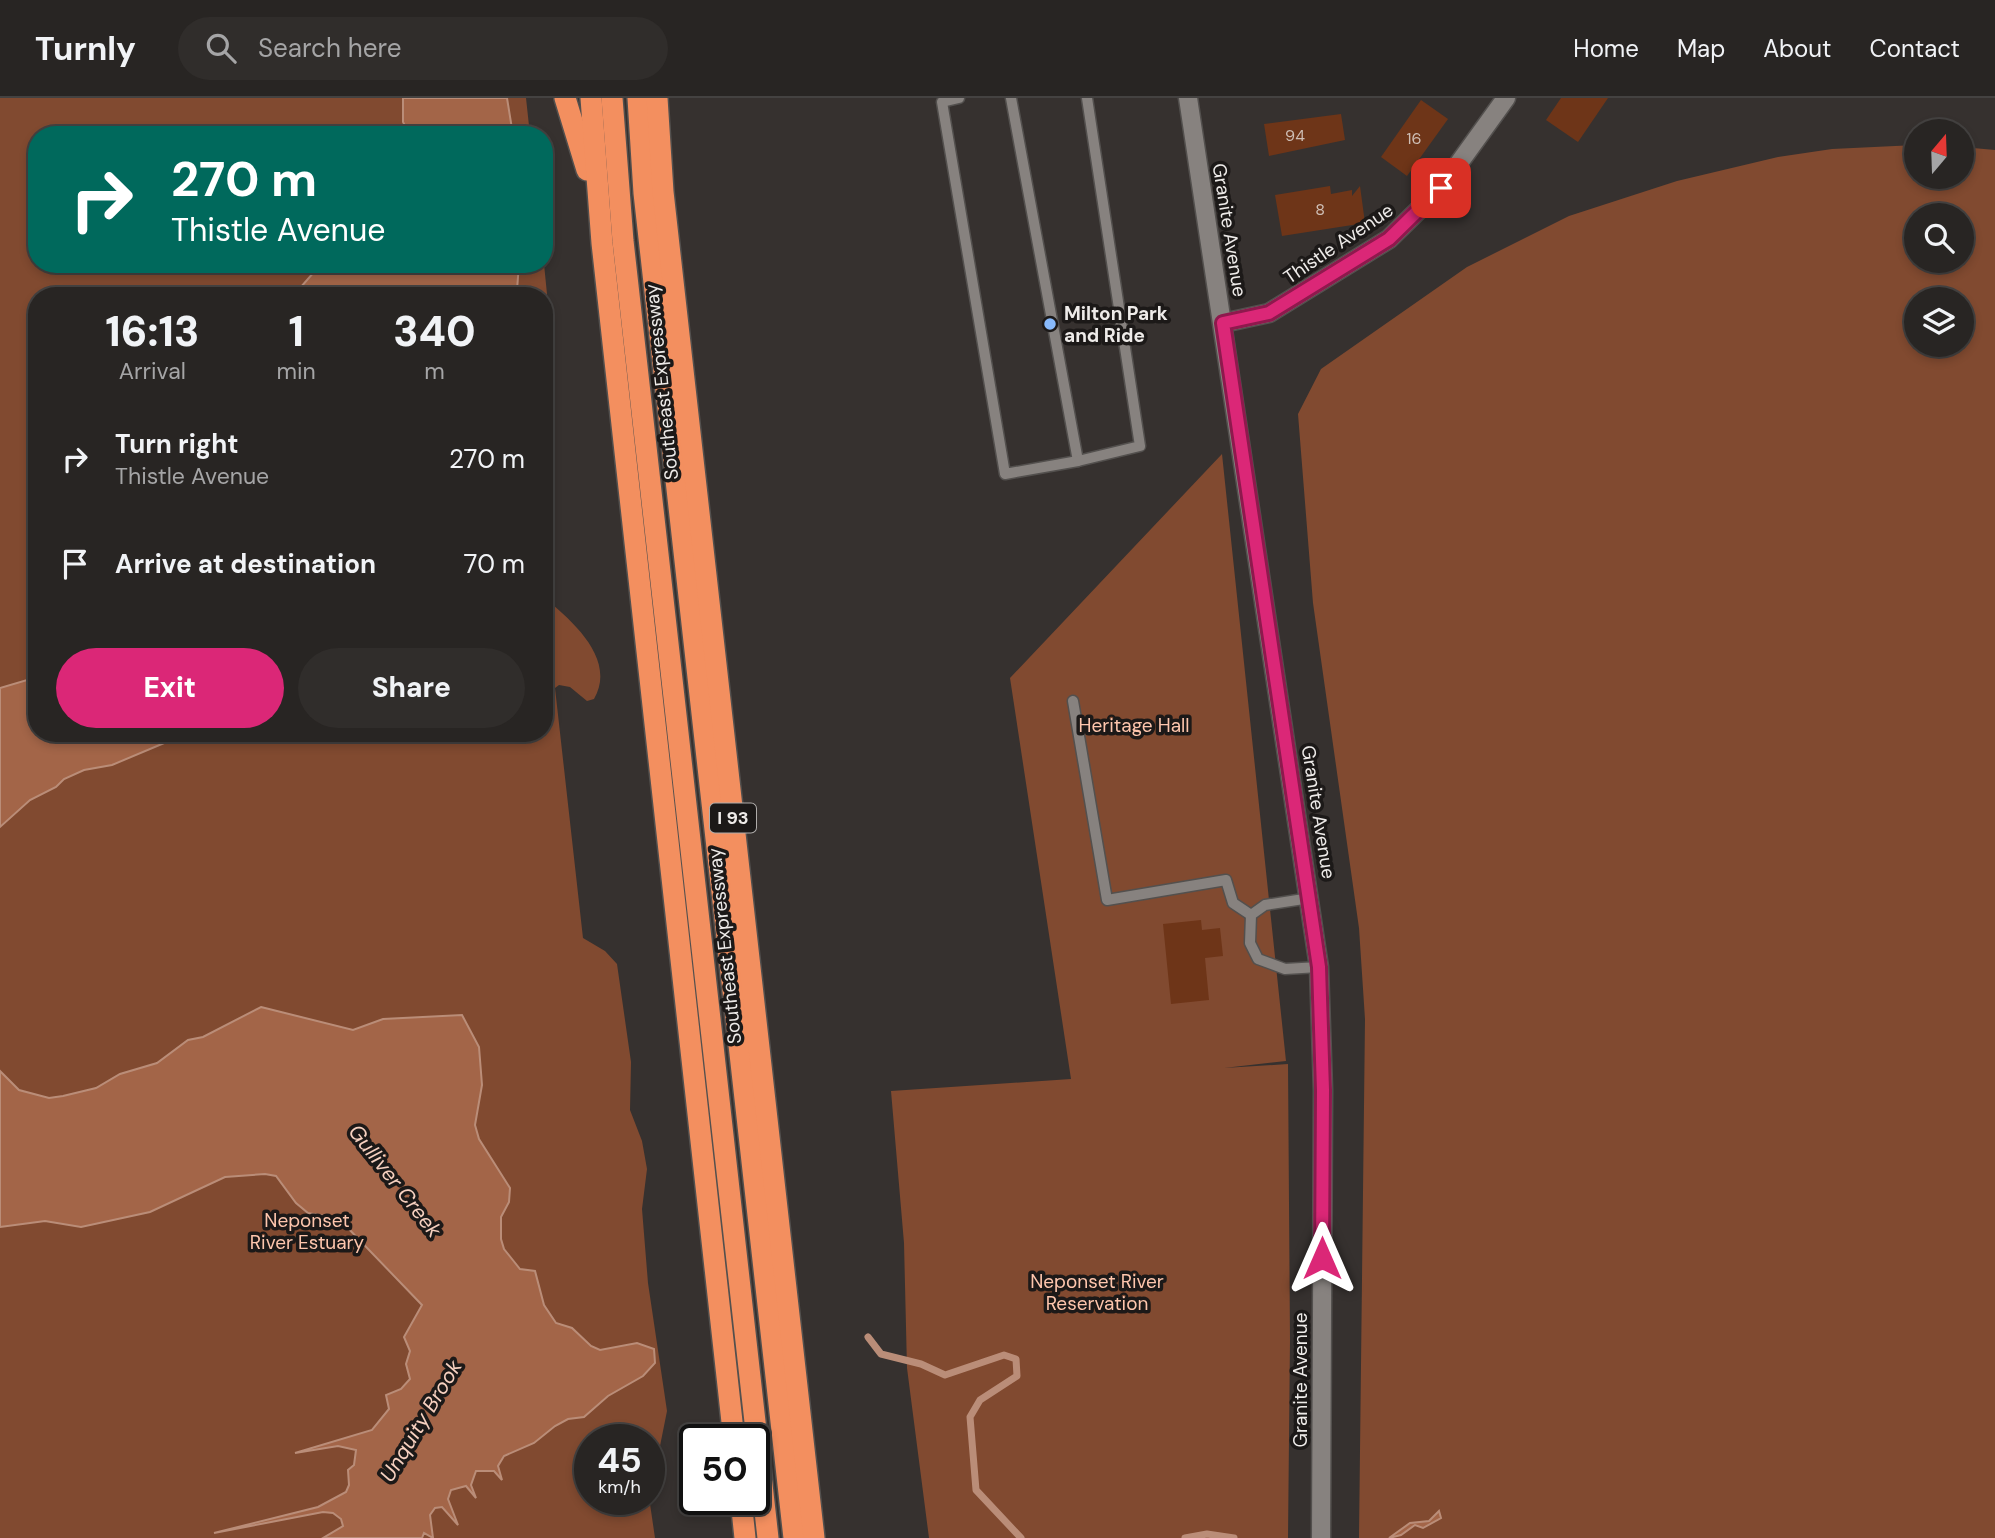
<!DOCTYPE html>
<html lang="en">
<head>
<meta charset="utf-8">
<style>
  :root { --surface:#282523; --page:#302d2b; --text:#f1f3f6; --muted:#a5a5a6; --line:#444241; --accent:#db2777 }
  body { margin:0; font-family:"DM Sans",sans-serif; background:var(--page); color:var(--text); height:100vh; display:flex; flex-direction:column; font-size:26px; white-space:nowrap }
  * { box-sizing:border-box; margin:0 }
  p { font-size:23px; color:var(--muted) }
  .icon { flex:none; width:38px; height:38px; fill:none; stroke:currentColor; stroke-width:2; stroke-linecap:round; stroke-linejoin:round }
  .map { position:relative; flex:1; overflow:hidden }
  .details { position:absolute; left:28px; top:189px; width:525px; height:455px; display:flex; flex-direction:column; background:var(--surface); border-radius:28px; box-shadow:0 4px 10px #0003,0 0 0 2px var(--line) }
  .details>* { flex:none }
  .guide { position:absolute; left:28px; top:28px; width:525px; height:147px; border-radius:28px; box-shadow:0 4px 10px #0003,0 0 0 2px var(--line); background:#00695c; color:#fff; overflow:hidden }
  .needle { width:46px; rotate:19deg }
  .fabs { position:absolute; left:1904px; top:21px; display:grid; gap:14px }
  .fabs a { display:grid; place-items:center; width:70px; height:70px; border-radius:50%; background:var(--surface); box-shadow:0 4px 10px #0003,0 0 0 2px var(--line); font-size:35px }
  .speed { position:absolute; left:574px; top:1326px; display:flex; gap:14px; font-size:35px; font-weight:700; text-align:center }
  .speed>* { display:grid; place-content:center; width:91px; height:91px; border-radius:50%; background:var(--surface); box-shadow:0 4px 10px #0003,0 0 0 2px var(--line); line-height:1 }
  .speed small { font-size:18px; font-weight:400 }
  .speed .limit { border:4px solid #111; border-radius:10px; background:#fff; color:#111 }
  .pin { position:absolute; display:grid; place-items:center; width:60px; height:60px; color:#fff; margin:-30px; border-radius:14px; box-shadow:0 4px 10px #0006 }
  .me { position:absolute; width:77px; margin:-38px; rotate:0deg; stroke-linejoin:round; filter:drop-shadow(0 0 5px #0008) }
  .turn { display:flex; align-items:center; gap:24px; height:147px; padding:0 28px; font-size:32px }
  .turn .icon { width:91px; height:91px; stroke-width:2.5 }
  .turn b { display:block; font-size:49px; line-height:60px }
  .eta { display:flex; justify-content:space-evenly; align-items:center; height:119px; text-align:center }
  .eta b { font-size:42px; font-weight:800; line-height:49px }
  .action { display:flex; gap:14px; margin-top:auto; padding:14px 28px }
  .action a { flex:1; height:80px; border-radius:42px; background:var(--accent); color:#fff; font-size:28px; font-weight:800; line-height:80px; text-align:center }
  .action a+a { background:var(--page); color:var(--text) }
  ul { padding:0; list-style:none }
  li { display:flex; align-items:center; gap:21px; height:105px; padding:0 28px }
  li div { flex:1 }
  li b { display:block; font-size:26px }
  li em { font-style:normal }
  header { display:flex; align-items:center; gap:42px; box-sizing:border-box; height:98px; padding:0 35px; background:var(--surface); border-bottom:2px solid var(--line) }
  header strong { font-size:33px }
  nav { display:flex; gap:38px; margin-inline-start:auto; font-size:24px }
  .search { width:490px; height:63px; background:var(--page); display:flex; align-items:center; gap:18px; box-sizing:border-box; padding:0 24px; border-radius:38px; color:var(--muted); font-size:26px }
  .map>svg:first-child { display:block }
  .green { fill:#814a30; fill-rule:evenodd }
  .water { fill:#a36548; stroke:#ba8d78; stroke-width:2 }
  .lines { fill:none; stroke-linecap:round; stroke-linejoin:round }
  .stream { stroke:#ba8d78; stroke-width:7 }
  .building { fill:#6e3518 }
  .lane-casing { stroke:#53504e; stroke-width:13 }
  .street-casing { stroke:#53504e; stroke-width:21 }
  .secondary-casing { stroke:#53504e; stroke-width:21 }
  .highway-casing { stroke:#53504e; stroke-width:24 }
  .lane { stroke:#87827f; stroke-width:10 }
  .street { stroke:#87827f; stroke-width:18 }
  .secondary { stroke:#87827f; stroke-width:18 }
  .highway { stroke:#f38f5f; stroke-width:21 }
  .route-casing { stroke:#8e194d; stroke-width:18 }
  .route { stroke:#db2777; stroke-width:12 }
  .poi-dot { fill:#88bafc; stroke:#1c1918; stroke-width:2.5 }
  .labels { text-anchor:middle; stroke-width:7; stroke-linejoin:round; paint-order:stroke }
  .number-label { font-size:16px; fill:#cebeb5 }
  .shield { fill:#1c1918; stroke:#afacaa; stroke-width:2 }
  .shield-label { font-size:18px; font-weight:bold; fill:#eeebe9 }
  .street-label { font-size:19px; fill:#eeebe9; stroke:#1c1918 }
  .poi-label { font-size:19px; font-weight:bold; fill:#eeebe9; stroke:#1c1918; text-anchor:start }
  .park-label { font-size:19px; fill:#fec6ad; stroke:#1c1918 }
  .water-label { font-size:21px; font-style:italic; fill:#f7d1c0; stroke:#1c1918 }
</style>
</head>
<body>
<header>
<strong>Turnly</strong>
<div class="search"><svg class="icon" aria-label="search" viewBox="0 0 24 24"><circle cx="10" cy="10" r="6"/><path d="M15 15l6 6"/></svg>Search here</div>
<nav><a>Home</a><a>Map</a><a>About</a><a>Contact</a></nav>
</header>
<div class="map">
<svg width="1995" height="1440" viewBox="0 0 1995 1440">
  <rect width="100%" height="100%" fill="#36312f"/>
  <g class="green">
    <path d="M0,0H526L530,37H37V166H544L551,236L544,237V198H37V635H544V490L545,500C572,523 617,561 594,601L587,603L570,589L559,587L555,590L583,840L605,853L617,866L631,964L630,1012L642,1043L647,1071L642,1111L648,1185L667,1313L655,1373L649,1383V1342H590V1402H649V1399L655,1440H0Z"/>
    <path d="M1916,47V79H1962V49L1995,52V1440H1359L1365,921L1359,830L1313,505L1298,316L1321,271L1467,169L1569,118L1677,83L1778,59L1832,51ZM1916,117H1962V163H1916ZM1916,201H1962V247H1916Z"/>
    <path d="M1222,356L1286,963L1224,970L1288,966L1290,1242L1288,1440H929L907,1270L904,1145L891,993L1071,981L1010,580Z"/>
  </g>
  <g class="water">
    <path d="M403,0H507L513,37H410L403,24Z"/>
    <path d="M321,166H519L517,192L513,198H293Z"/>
    <path d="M37,579V635H188L112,667L84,672L64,681L56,689L30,702L0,729V590Z"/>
    <path d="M261,909L353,932L383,921L462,917L479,949L482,987L475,1027L479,1041L510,1090L509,1104L501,1119V1141L504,1151L520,1171L535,1173L544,1207L556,1225L572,1230L591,1248L600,1252L637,1245L654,1251L655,1265L643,1278L608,1298L584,1319L568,1321L555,1328L534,1345L504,1358L498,1368L502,1382L494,1373H476L471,1387L476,1400L466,1388L451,1392L448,1401L458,1427L442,1409L435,1410L430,1417L433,1440L424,1435L422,1440H323L343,1428L341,1421L333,1415L323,1414L214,1435L318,1409L346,1394L349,1387L348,1372L354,1367L356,1352L338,1348L295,1355L372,1332L389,1311L386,1297L401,1291L410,1281L406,1266L410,1253L404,1239L422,1207L345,1127L336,1120L308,1115L296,1105L276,1078L265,1076L225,1079L150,1114L81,1129L45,1123L0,1129V973L19,992L49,1000L63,998L96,990L120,976L157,965L188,942L203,939Z"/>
    <path d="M1439,1413L1441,1420L1423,1430L1415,1427L1401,1437L1389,1440L1410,1425L1429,1423Z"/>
  </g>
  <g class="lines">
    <g class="stream">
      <path d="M868,1239L881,1256L921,1266L945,1277L1004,1257L1016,1261L1017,1278L980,1302L970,1319L976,1392L1021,1440"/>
      <path d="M1185,1440L1207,1436L1234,1440"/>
    </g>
  </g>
  <g class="building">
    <path d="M1561,0H1608L1578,44L1546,22Z"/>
    <path d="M1421,2L1448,21L1407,78L1381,59Z"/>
    <path d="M1341,16L1345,42L1269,58L1264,26Z"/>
    <path d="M1330,88L1331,96L1352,92V98L1360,88L1365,125L1282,138L1275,97Z"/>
    <path d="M1201,822L1202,832L1220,830L1223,858L1205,860L1209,902L1171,906L1163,826Z"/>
  </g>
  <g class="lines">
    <g class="lane-casing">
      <g id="lane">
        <path d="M959,0L942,4L1005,376L1078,363L1011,0"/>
        <path d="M1078,363L1140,348L1087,0"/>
        <path d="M1073,603L1107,802L1226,782L1233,805L1251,817"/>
        <path d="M1310,800L1265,807L1251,817L1250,845L1258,861L1285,871L1319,869"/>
      </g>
    </g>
    <g class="street-casing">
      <path id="street" d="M1223,225L1269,215L1389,141L1441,90L1506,0"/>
    </g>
    <g class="secondary-casing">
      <path id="secondary" d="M1188,0L1319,869L1323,992L1321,1440"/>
    </g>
    <g class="highway-casing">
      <g id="highway">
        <path d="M565,0L587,72"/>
        <path d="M591,0L602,145L734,1342"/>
        <path d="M612,0L623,143L768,1440"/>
        <path d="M638,0L644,95L794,1440"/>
        <path d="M657,0L663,94L814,1440"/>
        <path d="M741,1402L745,1440"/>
      </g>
    </g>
    <use href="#lane" class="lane"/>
    <use href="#street" class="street"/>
    <use href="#secondary" class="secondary"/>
    <use href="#highway" class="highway"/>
  </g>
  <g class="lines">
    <g class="route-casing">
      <path id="route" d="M1322,1160L1323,992L1319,869L1223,225L1269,215L1389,141L1441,90"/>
    </g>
    <use href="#route" class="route"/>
  </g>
  <circle class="poi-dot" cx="1050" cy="226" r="7"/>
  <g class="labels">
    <g class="number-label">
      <text x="1295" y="43">94</text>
      <text x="1414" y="46">16</text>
      <text x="1320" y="117">8</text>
    </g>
    <rect class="shield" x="710" y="705.5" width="46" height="29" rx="5"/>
    <g class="shield-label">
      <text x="733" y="726">I 93</text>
    </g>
    <g class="street-label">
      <text transform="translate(1230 132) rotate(81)" y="7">Granite Avenue</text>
      <text transform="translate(1338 145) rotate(-34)" y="7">Thistle Avenue</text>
      <text transform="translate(661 284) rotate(-96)" y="7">Southeast Expressway</text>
      <text transform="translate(1319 714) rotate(81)" y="7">Granite Avenue</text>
      <text transform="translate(724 848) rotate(-96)" y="7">Southeast Expressway</text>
      <text transform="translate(1300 1282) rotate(-90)" y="7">Granite Avenue</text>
    </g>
    <g class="poi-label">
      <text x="1064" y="222">Milton Park<tspan x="1064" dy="22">and Ride</tspan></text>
    </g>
    <g class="park-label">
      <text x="1134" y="634">Heritage Hall</text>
      <text x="307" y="1129">Neponset<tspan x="307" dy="22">River Estuary</tspan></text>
      <text x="1097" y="1190">Neponset River<tspan x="1097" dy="22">Reservation</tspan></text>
    </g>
    <g class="water-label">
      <text transform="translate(395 1083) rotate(52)" y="7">Gulliver Creek</text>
      <text transform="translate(421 1323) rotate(-59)" y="7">Unquity Brook</text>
    </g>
  </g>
</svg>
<div class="fabs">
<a><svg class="needle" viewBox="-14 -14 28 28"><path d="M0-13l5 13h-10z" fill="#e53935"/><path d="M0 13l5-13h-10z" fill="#a5a5a6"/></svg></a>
<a><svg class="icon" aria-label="search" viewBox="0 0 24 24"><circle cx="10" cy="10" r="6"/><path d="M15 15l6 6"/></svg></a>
<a><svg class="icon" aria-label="layers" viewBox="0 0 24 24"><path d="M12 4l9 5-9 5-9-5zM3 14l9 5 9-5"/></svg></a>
</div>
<div class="speed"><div>45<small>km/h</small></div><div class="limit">50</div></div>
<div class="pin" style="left:1441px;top:90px;background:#d93025"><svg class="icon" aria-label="arrive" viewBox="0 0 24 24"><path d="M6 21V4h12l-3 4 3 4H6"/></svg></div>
<svg class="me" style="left:1322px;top:1160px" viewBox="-20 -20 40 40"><path d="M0-17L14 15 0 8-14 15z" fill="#db2777" stroke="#fff" stroke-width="4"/></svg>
<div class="guide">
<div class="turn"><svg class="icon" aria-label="right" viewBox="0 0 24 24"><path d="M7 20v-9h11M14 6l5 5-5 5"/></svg><div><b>270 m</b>Thistle Avenue</div></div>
</div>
<section class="details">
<div class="eta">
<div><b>16:13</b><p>Arrival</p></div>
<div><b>1</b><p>min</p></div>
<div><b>340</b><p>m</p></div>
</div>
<ul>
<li><svg class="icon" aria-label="right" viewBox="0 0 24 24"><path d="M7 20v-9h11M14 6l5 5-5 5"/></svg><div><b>Turn right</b><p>Thistle Avenue</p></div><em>270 m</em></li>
<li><svg class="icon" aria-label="arrive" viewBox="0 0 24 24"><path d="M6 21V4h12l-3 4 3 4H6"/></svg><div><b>Arrive at destination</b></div><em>70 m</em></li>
</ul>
<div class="action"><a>Exit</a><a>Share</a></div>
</section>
</div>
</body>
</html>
